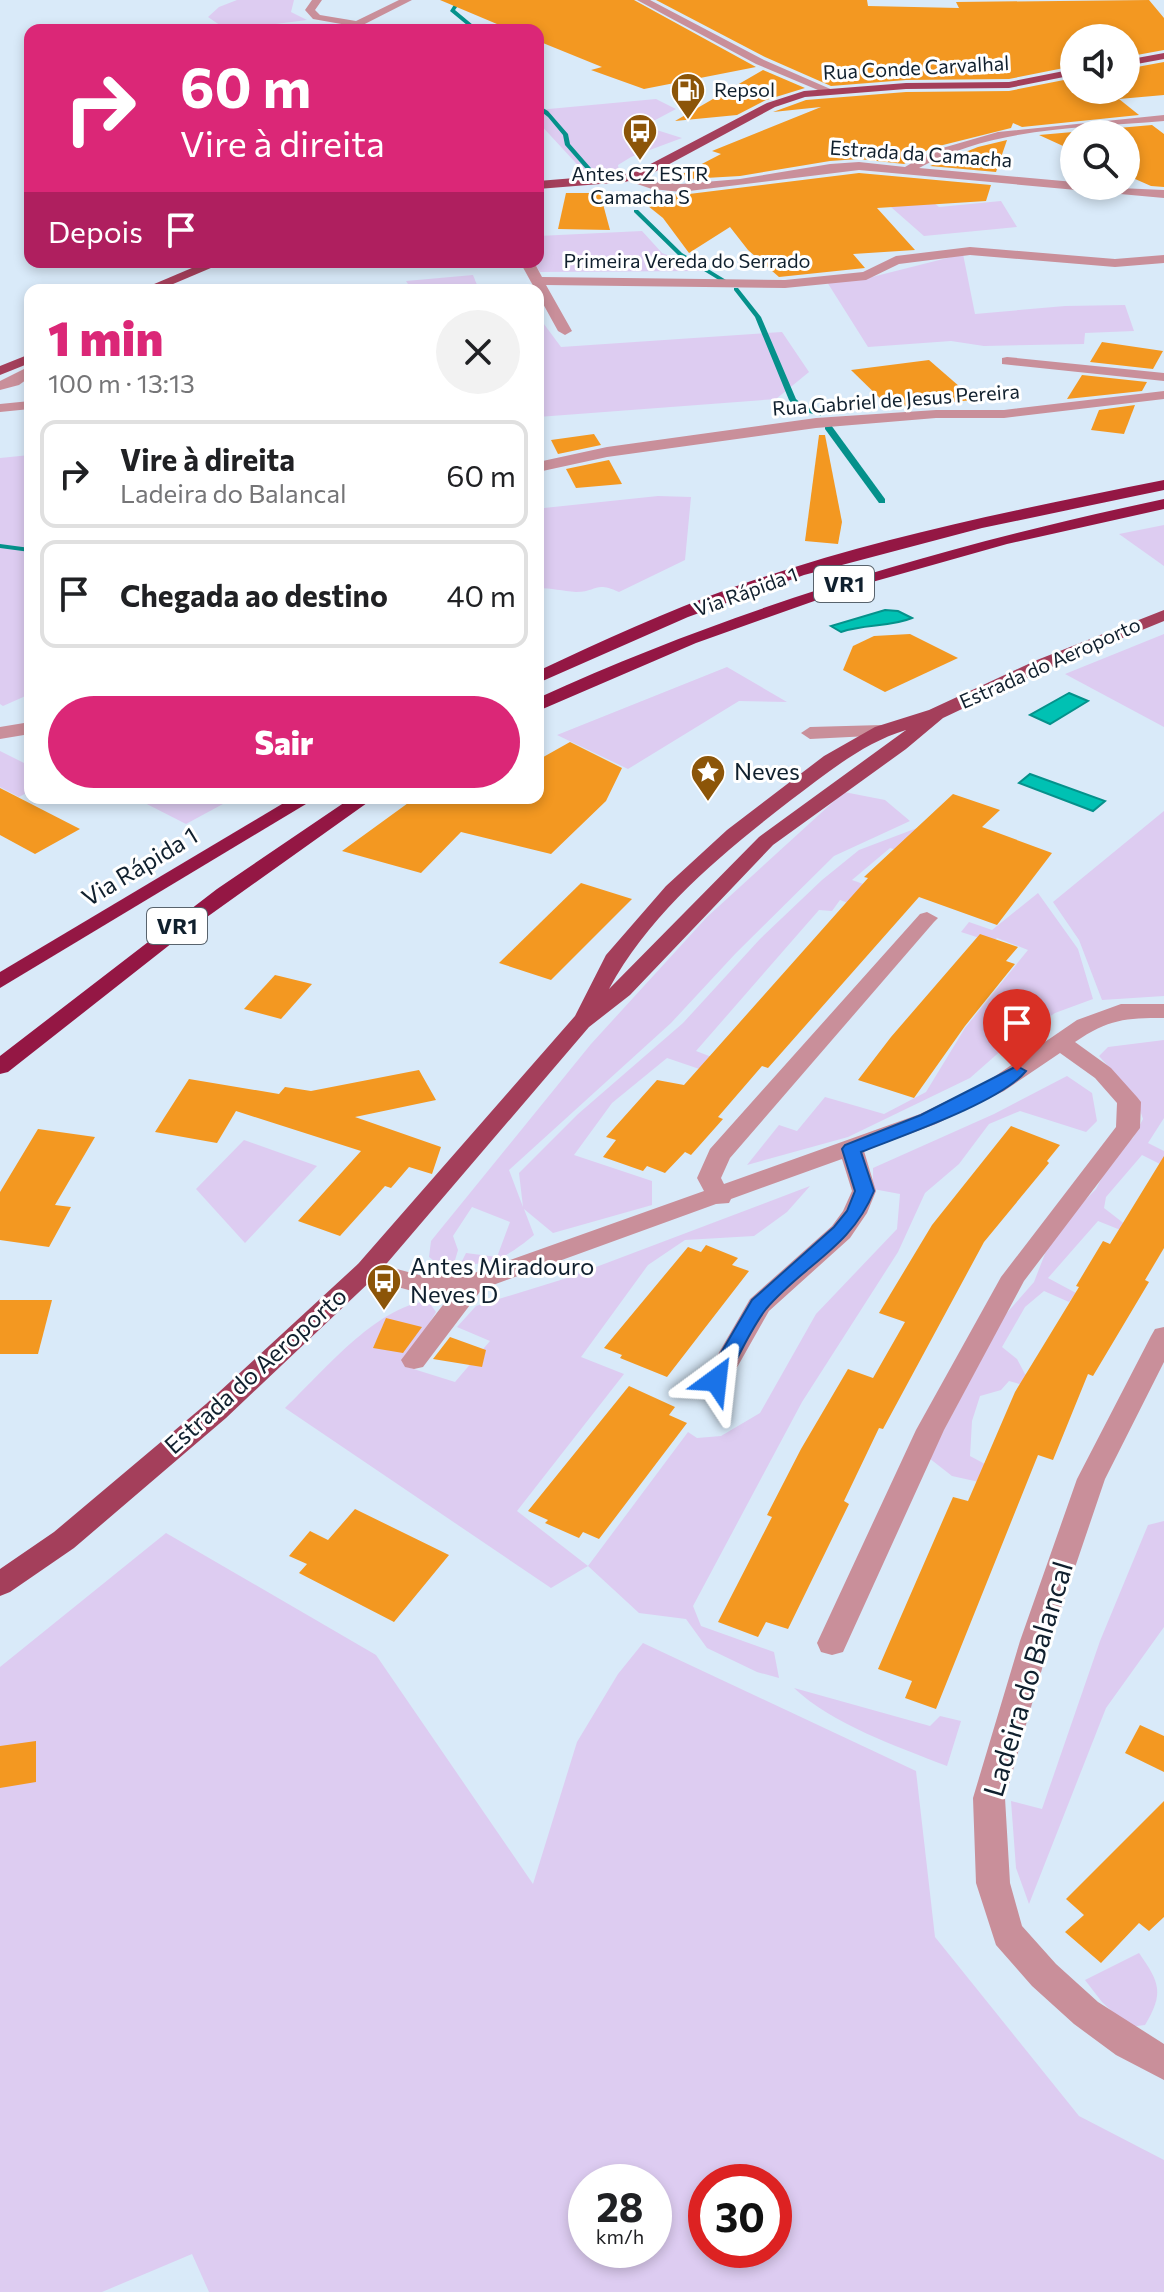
<!DOCTYPE html>
<html lang="pt">
<head>
<meta charset="utf-8">
<style>
  :root { --surface:#fff; --page:#f2f2f2; --text:#202124; --muted:#757577; --line:#e0e0e0; --accent:#db2777 }
  body { margin:0; font-family:Commissioner,sans-serif; background:var(--page); color:var(--text); height:100vh; display:flex; flex-direction:column; font-size:30px; white-space:nowrap }
  * { box-sizing:border-box; margin:0 }
  p { font-size:26px; color:var(--muted) }
  .icon { flex:none; width:44px; height:44px; fill:none; stroke:currentColor; stroke-width:2; stroke-linecap:round; stroke-linejoin:round }
  .map { position:relative; flex:1; overflow:hidden }
  .side { position:absolute; left:24px; top:284px; width:520px; height:520px; display:flex; flex-direction:column; background:var(--surface); border-radius:16px; box-shadow:0 4px 12px #0003 }
  .side>* { flex:none }
  .guide { position:absolute; left:24px; top:24px; width:520px; height:244px; border-radius:16px; box-shadow:0 4px 12px #0003; background:#db2777; color:#fff; overflow:hidden }
  .controls { position:absolute; left:1060px; top:24px; display:grid; gap:16px }
  .controls a { display:grid; place-items:center; width:80px; height:80px; border-radius:50%; background:var(--surface); box-shadow:0 4px 12px #0003; font-size:40px }
  .speed { position:absolute; left:568px; top:2164px; display:flex; gap:16px; font-size:40px; font-weight:700; text-align:center }
  .speed>* { display:grid; place-content:center; width:104px; height:104px; border-radius:50%; background:var(--surface); box-shadow:0 4px 12px #0003; line-height:1 }
  .speed small { font-size:20px; font-weight:400 }
  .speed .limit { border:12px solid #d22; background:#fff; color:#111 }
  .pin { position:absolute; display:grid; place-items:center; width:68px; height:68px; color:#fff; margin:-82px -34px; border-radius:50% 50% 50% 0; rotate:-45deg; box-shadow:0 0 8px #0007 }
  .pin .icon { rotate:45deg }
  .me { position:absolute; width:88px; margin:-44px; rotate:30deg; stroke-linejoin:round; filter:drop-shadow(0 0 6px #0008) }
  .turn { display:flex; align-items:center; gap:28px; height:168px; padding:0 24px; font-size:36px }
  .turn .icon { width:104px; height:104px; stroke-width:2.5 }
  .turn b { display:block; font-size:56px; line-height:68px }
  .then { display:flex; align-items:center; height:76px; padding:0 24px; background:#0003; gap:16px; font-size:30px }
  .round { display:grid; place-items:center; flex:none; width:84px; height:84px; border-radius:42px; background:var(--page) }
  .summary { display:flex; align-items:center; justify-content:space-between; height:136px; padding:0 24px }
  h1 { font-size:48px; font-weight:800; line-height:60px; color:var(--accent) }
  .button { display:flex; gap:16px; margin-top:auto; padding:16px 24px }
  .button a { flex:1; height:92px; border-radius:48px; background:var(--accent); color:#fff; font-size:32px; font-weight:800; line-height:92px; text-align:center }
  ul { padding:0; list-style:none }
  li { display:flex; align-items:center; gap:24px; height:108px; margin:0 16px 12px; padding:0 8px; border:4px solid var(--line); border-radius:16px }
  li div { flex:1 }
  li b { display:block; font-size:30px }
  li em { font-style:normal }
  .map>svg:first-child { display:block }
  .green { fill:#ddccf1; fill-rule:evenodd }
  .water { fill:#00c1b3; stroke:#05918b; stroke-width:2 }
  .lines { fill:none; stroke-linecap:round; stroke-linejoin:round }
  .stream { fill:#05918b; fill-rule:evenodd }
  .building { fill:#f39821 }
  .minor { fill:#c98f9a; fill-rule:evenodd }
  .major { fill:#a43f5b; fill-rule:evenodd }
  .highway { fill:#941744; fill-rule:evenodd }
  .route { fill:#1a73e8; stroke:#114b97; stroke-width:2 }
  .labels { text-anchor:middle; stroke-width:6; stroke-linejoin:round; paint-order:stroke }
  .far-street-label { font-size:20px; fill:#10202e; stroke:#fff }
  .far-poi-label { font-size:20px; fill:#10202e; stroke:#fff; text-anchor:start }
  .shield { fill:#fff; stroke:#58636d; stroke-width:2 }
  .shield-label { font-size:22px; font-weight:bold; fill:#10202e }
  .poi-label { font-size:24px; fill:#10202e; stroke:#fff; text-anchor:start }
  .street-label { font-size:24px; fill:#10202e; stroke:#fff }
  .near-street-label { font-size:28px; fill:#10202e; stroke:#fff }
</style>
</head>
<body>
<div class="map">
<svg width="1164" height="2292" viewBox="0 0 1164 2292">
  <rect width="100%" height="100%" fill="#d9eaf9"/>
  <g class="green">
    <path d="M237,0H294L291,12L307,20L227,30L208,17L219,7Z"/>
    <path d="M656,99L676,109L644,126L682,138L631,157L618,165L619,172L587,175L538,122V110Z"/>
    <path d="M929,199L939,207L1001,201L1017,227L924,236L883,200Z"/>
    <path d="M642,231L662,253L708,271L540,272L534,262H538V236Z"/>
    <path d="M963,254L975,314L1065,306L1125,305L1134,331L1085,333L1084,344L984,346L951,341L868,347L827,282L868,278Z"/>
    <path d="M473,275L479,290H412L406,281Z"/>
    <path d="M538,316L561,347L782,332L809,372L776,399L538,417Z"/>
    <path d="M30,455V694L3,706L0,704V458Z"/>
    <path d="M658,496L691,497L685,560L619,592C594,581 598,592 576,592C563,591 551,588 538,588V504L544,508Z"/>
    <path d="M1164,525V566L1119,534Z"/>
    <path d="M1164,634V727L1065,674Z"/>
    <path d="M727,667L787,702L739,701L628,769L557,735Z"/>
    <path d="M0,751L30,766V791L19,797L0,787Z"/>
    <path d="M844,792L885,800L910,821L834,856L736,953L671,1023L509,1170L523,1207L519,1173L578,1114L683,1023L760,939L822,880L859,850L925,825L952,865L890,848L852,880L883,891L869,911L840,900L832,911L819,910L696,1051L725,1062L717,1075L667,1058L612,1103L574,1155L652,1181V1205L553,1233L524,1209L534,1235C507,1257 495,1264 460,1265L466,1253L497,1257L510,1222L472,1207L453,1236L458,1250L453,1267L439,1265L429,1257L431,1241L591,1044L707,917Z"/>
    <path d="M135,798H234L186,824Z"/>
    <path d="M1164,811V996L1102,1000L1079,940L1053,902Z"/>
    <path d="M1038,893L1078,949L1093,999L1055,1013L1004,1048L970,1078L848,1137L747,1165L779,1125L797,1131L825,1097L884,1114L926,1092L965,1028L1028,950L997,938L992,942L961,932L969,922L992,930Z"/>
    <path d="M1164,1040V1118L1148,1143L1164,1151V1166L1142,1155L1106,1197L1104,1208L1126,1225L1123,1231L1098,1221L1048,1278L1076,1293L1069,1302L1044,1291L1025,1307L1002,1347L1017,1359L1025,1374L1044,1383L1037,1389L1009,1381L1001,1390L980,1396L972,1421L970,1456L1009,1477L1006,1488L952,1476L929,1458L1005,1315L1034,1282L1053,1233L1096,1189L1116,1151L1133,1138L1143,1119L1136,1098L1099,1056L1108,1047Z"/>
    <path d="M1067,1076L1092,1093L1097,1121L1086,1132L1020,1111L989,1124L959,1164L925,1193L898,1252L802,1402L693,1606L701,1626L774,1652L779,1678L757,1672L707,1648L686,1619L639,1613L588,1566L551,1588L285,1408C323,1372 375,1307 428,1301L436,1312L404,1366L455,1382L490,1341L457,1327L476,1306L567,1278L810,1186L787,1212L754,1236L685,1240L648,1265L581,1357L624,1374L517,1511L588,1566L688,1432L697,1438L721,1436L760,1413L816,1314L897,1229L900,1194L873,1189V1168L994,1114Z"/>
    <path d="M244,1140L317,1166L245,1243L196,1189Z"/>
    <path d="M1164,1521V1627L1106,1708L1029,1904L1016,1868L1011,1801L1042,1809L1100,1641L1148,1525Z"/>
    <path d="M166,1533L376,1655L533,1884L577,1742L618,1674L643,1643L916,1771L935,1937L1079,2116L1164,2160V2292H209L192,2254L102,2292H0V1667ZM586,2182H654V2250H586ZM706,2182H774V2250H706Z"/>
    <path d="M794,1688L930,1726L940,1716L961,1721L947,1766C898,1747 832,1724 794,1688Z"/>
    <path d="M1139,1953C1160,1983 1164,1993 1145,2025L1129,2027L1102,2002L1085,1980Z"/>
  </g>
  <g class="water">
    <path d="M885,610L898,611L912,618C891,627 865,624 841,632L831,626Z"/>
    <path d="M1069,693L1088,701L1050,724L1030,715Z"/>
    <path d="M1030,774L1105,801L1093,811L1019,783Z"/>
  </g>
  <g class="lines">
    <g class="stream">
      <path d="M457,0H462L455,10L479,30H473L450,11Z"/>
      <path d="M538,105L548,111L568,134L570,144L597,175V177H593L565,145L563,135L548,117L538,109Z"/>
      <path d="M634,210H638L682,253L726,280V282H722L678,255L634,212Z"/>
      <path d="M734,288H738L761,317L796,399L804,406L821,412V416L798,410L789,400L755,317L734,290Z"/>
      <path d="M825,425H831L885,499V503H879L825,429Z"/>
      <path d="M0,544L30,548V552L0,548Z"/>
    </g>
  </g>
  <g class="building">
    <path d="M440,0H634L756,67L644,89L591,70L602,67L538,41V30H511Z"/>
    <path d="M656,0H867L868,6L959,8L956,2L1149,0L1164,18V50L1126,57V38H1074V66L1009,79L906,80L831,86L765,57Z"/>
    <path d="M1164,62V95L1119,99L1139,115L1022,127L1013,123L1011,128L931,148L904,164L859,159L830,161L740,176L671,180L721,154L712,151L821,107L773,112L806,100L906,92L1009,91L1074,78V90H1126V69Z"/>
    <path d="M763,70L805,88L766,100L737,115L675,121Z"/>
    <path d="M1152,125L1164,134V187L1151,186L1126,175V134H1074V151L1039,135Z"/>
    <path d="M1007,140L996,172L930,166L978,147Z"/>
    <path d="M859,173L991,185L986,201L877,208L915,250L853,254L865,268L779,277L748,250L730,227L689,253L663,218L638,198L650,192L681,195Z"/>
    <path d="M566,193H600L610,230L558,229Z"/>
    <path d="M1102,342L1163,351L1153,369L1090,362Z"/>
    <path d="M929,360L975,400L889,407L851,370Z"/>
    <path d="M1082,375L1147,382L1142,391L1067,399Z"/>
    <path d="M1135,405L1124,434L1091,430L1099,410Z"/>
    <path d="M594,434L601,445L558,454L551,440Z"/>
    <path d="M819,435H825L842,522L838,544L805,541Z"/>
    <path d="M609,460L622,484L576,488L566,469Z"/>
    <path d="M910,634L958,658L885,692L843,670L853,646L874,636Z"/>
    <path d="M570,742L622,768L606,801L551,854L461,832L421,873L342,851L415,798H538V760Z"/>
    <path d="M0,788L80,829L35,854L0,835Z"/>
    <path d="M953,794L1000,810L982,827L1052,853L997,925L919,897L768,1068L762,1066L718,1117L723,1119L691,1155L685,1152L665,1173L647,1166L643,1171L603,1157L616,1140L606,1137L657,1080L684,1085L868,878L864,877Z"/>
    <path d="M581,883L632,899L551,980L499,963Z"/>
    <path d="M980,934L1018,947L1006,961L1015,964L965,1026L914,1098L858,1080L891,1037Z"/>
    <path d="M275,975L312,984L281,1019L244,1009Z"/>
    <path d="M419,1070L436,1100L355,1117L441,1147L432,1174L409,1167L391,1188L385,1186L340,1236L298,1221L361,1151L236,1111L217,1143L155,1132L189,1079L279,1094L285,1087L311,1091Z"/>
    <path d="M1011,1126L1060,1145L1047,1161L1049,1163L984,1242L883,1429L879,1428L844,1501L849,1504L788,1629L766,1622L758,1637L718,1622L772,1517L767,1515L801,1449L848,1369L873,1378L905,1322L879,1313L932,1225Z"/>
    <path d="M38,1129L95,1137L55,1205L71,1207L49,1247L0,1240V1192Z"/>
    <path d="M1164,1156V1248L1145,1280L1149,1282L1093,1376L1088,1374L1053,1460L1038,1455L936,1709L905,1698L912,1681L878,1669L953,1497L968,1501L1015,1392L1079,1287L1076,1286L1103,1241L1110,1244Z"/>
    <path d="M706,1245L738,1258L732,1265L749,1271L667,1377L620,1358L622,1355L604,1348L688,1247L701,1252Z"/>
    <path d="M0,1300H52L38,1354H0Z"/>
    <path d="M386,1318L422,1327L403,1353L373,1348Z"/>
    <path d="M450,1337L486,1350L482,1367L433,1359Z"/>
    <path d="M629,1386L675,1407L669,1415L687,1423L599,1539L583,1532L579,1538L545,1523L548,1520L528,1511Z"/>
    <path d="M355,1509L449,1555L394,1622L299,1573L307,1564L289,1556L310,1531L328,1540Z"/>
    <path d="M1140,1725L1164,1736V1772L1125,1753Z"/>
    <path d="M36,1741V1782L0,1788V1746Z"/>
    <path d="M1164,1801V1917L1149,1931L1139,1923L1101,1963L1065,1932L1084,1915L1066,1899Z"/>
  </g>
  <g class="lines">
    <g class="minor">
      <path d="M312,0H322L315,10L320,15L356,21L399,0H412L353,30H340L347,25L313,19L305,10Z"/>
      <path d="M637,0H650L764,60L835,91L825,93L756,64Z"/>
      <path d="M1164,115V121C1082,128 993,127 919,168L1074,182V186L1164,190V198L859,170L681,192L652,189L619,178L625,174L653,182L681,184L740,179L830,164L859,162L905,167L932,151L998,132Z"/>
      <path d="M970,247L1115,259L1164,255V263L1115,267L970,255L899,264L866,280L785,288L546,285L572,331L565,335L558,331L520,262H534L542,277L785,280L863,272L896,256Z"/>
      <path d="M1007,357L1164,373V381L1002,364V358Z"/>
      <path d="M30,366V377L19,385L0,390V381Z"/>
      <path d="M1164,391V399L1004,418H936L816,428L607,457L538,472V462L607,447L816,418L936,410H1004Z"/>
      <path d="M30,401V409L0,412V404Z"/>
      <path d="M30,722V734L0,739V727Z"/>
      <path d="M882,725L891,731L889,735L810,739L801,733L810,727Z"/>
      <path d="M927,912L938,918L934,922L730,1158L721,1178L724,1184L920,1114L988,1081L1077,1020L1121,1004H1164V1018C1125,1018 1109,1019 1075,1042L1111,1068L1137,1097L1141,1102L1140,1128L1024,1281L944,1430L843,1652L832,1655L821,1652L817,1643L916,1430L1001,1277L1116,1127L1117,1103L1095,1078L1060,1053L1004,1091L936,1124L864,1151L876,1191L867,1213L850,1238L769,1311L726,1387L716,1390L706,1387L703,1380L750,1299L832,1226L843,1211L852,1191L842,1159L731,1199L729,1203L716,1204L482,1289L423,1367L414,1369L405,1367L401,1360L452,1293L423,1294L358,1276L354,1270L358,1264L367,1261L423,1276L471,1274L704,1191L697,1178L710,1149L920,914Z"/>
      <path d="M1164,1327V1362L1105,1479L1050,1641L1005,1798L1010,1883L1022,1926L1056,1964L1098,2002L1164,2044V2080L1116,2055L1074,2024L1032,1986L996,1945L976,1883L973,1798L1020,1641L1077,1479L1151,1336L1155,1329Z"/>
    </g>
    <g class="major">
      <path d="M1164,53V59L1126,66V60Z"/>
      <path d="M1074,69V75L1009,88L906,89L805,97L775,107L649,175L625,182L538,189V181L624,174L641,169L767,103L804,91L906,83L1009,82Z"/>
      <path d="M206,262H225L159,290H140Z"/>
      <path d="M30,354V363L0,375V366Z"/>
      <path d="M1164,610V621L1049,668L943,718L906,749L773,845L630,995L589,1027L376,1276L226,1418L74,1548L10,1592L0,1596V1569L54,1532L206,1404L358,1264L575,1016L606,955L666,886L727,830L824,756L875,727L929,710L1037,660ZM906,730L759,837L609,989C651,911 723,853 791,800C827,773 863,743 906,730Z"/>
    </g>
    <g class="highway">
      <path d="M1164,480V490L982,528L804,575L688,617L538,683V671C602,641 667,611 734,587C873,538 1019,509 1164,480Z"/>
      <path d="M1164,499V509L1007,544L851,588L696,643L538,711V698C739,606 948,545 1164,499Z"/>
      <path d="M292,798H316L0,988V972Z"/>
      <path d="M351,798H374L186,932L8,1072L0,1074V1056L217,889Z"/>
    </g>
  </g>
  <path class="route" d="M1017,1066L1026,1071C1001,1102 901,1136 861,1152L874,1191C851,1248 803,1265 766,1309C749,1331 737,1361 723,1385H708L705,1380L752,1300L834,1227L847,1211L855,1191L842,1149L845,1145L921,1115Z"/>
  <defs>
    <g id="fuel-pin" transform="scale(1.8)"><path d="M0 17L-7.5 6A9.5 9.5 0 1 1 7.5 6Z" fill="#8c5508" stroke="#fff"/><path d="M-5.5-6h7V0h2V4h1.3V-2.5L3-4.5l.8-.8L6-3V5H2.5V1h-1V6h-7ZM-4.2-4.7v3.2H.2V-4.7Z" fill="#fff"/></g>
    <g id="bus-pin" transform="scale(1.8)"><path d="M0 17L-7.5 6A9.5 9.5 0 1 1 7.5 6Z" fill="#8c5508" stroke="#fff"/><path d="M-5-6H5V4H4V6H2V4H-2V6H-4V4H-5ZM-3.5-4V0h7V-4ZM-3.5 1.2v1.5H-2V1.2ZM2 1.2v1.5H3.5V1.2Z" fill="#fff"/></g>
    <g id="sight-pin" transform="scale(1.8)"><path d="M0 17L-7.5 6A9.5 9.5 0 1 1 7.5 6Z" fill="#8c5508" stroke="#fff"/><path d="M0-6L1.8-2.2L6-1.7L2.9 1.2L3.7 5.4L0 3.3L-3.7 5.4L-2.9 1.2L-6-1.7L-1.8-2.2Z" fill="#fff"/></g>
  </defs>
  <g fill-rule="evenodd">
    <use href="#fuel-pin" x="688" y="90"/>
    <use href="#bus-pin" x="640" y="131"/>
    <use href="#sight-pin" x="708" y="772"/>
    <use href="#bus-pin" x="384" y="1281"/>
  </g>
  <g class="labels">
    <g class="far-street-label">
      <text transform="translate(916 68) rotate(-3)" y="7">Rua Conde Carvalhal</text>
      <text transform="translate(921 154) rotate(4)" y="7">Estrada da Camacha</text>
      <text x="687" y="268">Primeira Vereda do Serrado</text>
      <text transform="translate(896 400) rotate(-4)" y="7">Rua Gabriel de Jesus Pereira</text>
      <text transform="translate(746 592) rotate(-20)" y="7">Via Rápida 1</text>
      <text transform="translate(1050 663) rotate(-24)" y="7">Estrada do Aeroporto</text>
    </g>
    <g class="far-poi-label">
      <text x="714" y="97">Repsol</text>
      <text x="640" y="181" text-anchor="middle">Antes CZ ESTR<tspan x="640" dy="23">Camacha S</tspan></text>
    </g>
    <g class="shield">
      <rect x="814" y="566" width="60" height="36" rx="6"/>
      <rect x="147" y="908" width="60" height="36" rx="6"/>
    </g>
    <g class="shield-label">
      <text x="844" y="592">VR1</text>
      <text x="177" y="934">VR1</text>
    </g>
    <g class="poi-label">
      <text x="734" y="780">Neves</text>
      <text x="410" y="1275">Antes Miradouro<tspan x="410" dy="28">Neves D</tspan></text>
    </g>
    <g class="street-label">
      <text transform="translate(140 867) rotate(-31)" y="8">Via Rápida 1</text>
      <text transform="translate(256 1371) rotate(-42)" y="8">Estrada do Aeroporto</text>
    </g>
    <g class="near-street-label">
      <text transform="translate(1028 1679) rotate(-73)" y="10">Ladeira do Balancal</text>
    </g>
  </g>
</svg>
<div class="controls">
<a><svg class="icon" aria-label="sound" viewBox="0 0 24 24"><path d="M4 9h4l5-4v14l-5-4H4zM17 9q2 3 0 6"/></svg></a>
<a><svg class="icon" aria-label="search" viewBox="0 0 24 24"><circle cx="10" cy="10" r="6"/><path d="M15 15l6 6"/></svg></a>
</div>
<div class="speed"><div>28<small>km/h</small></div><div class="limit">30</div></div>
<div class="pin" style="left:1017px;top:1071px;background:#d93025"><svg class="icon" aria-label="arrive" viewBox="0 0 24 24"><path d="M6 21V4h12l-3 4 3 4H6"/></svg></div>
<svg class="me" style="left:716px;top:1380px" viewBox="-20 -20 40 40"><path d="M0-17L14 15 0 8-14 15z" fill="#1a73e8" stroke="#fff" stroke-width="4"/></svg>
<div class="guide">
<div class="turn"><svg class="icon" aria-label="right" viewBox="0 0 24 24"><path d="M7 20v-9h11M14 6l5 5-5 5"/></svg><div><b>60 m</b>Vire à direita</div></div>
<div class="then">Depois<svg class="icon" aria-label="arrive" viewBox="0 0 24 24"><path d="M6 21V4h12l-3 4 3 4H6"/></svg></div>
</div>
<section class="side">
<div class="summary"><div><h1>1 min</h1><p>100 m · 13:13</p></div><a class="round"><svg class="icon" aria-label="close" viewBox="0 0 24 24"><path d="M6 6l12 12M18 6L6 18"/></svg></a></div>
<ul>
<li><svg class="icon" aria-label="right" viewBox="0 0 24 24"><path d="M7 20v-9h11M14 6l5 5-5 5"/></svg><div><b>Vire à direita</b><p>Ladeira do Balancal</p></div><em>60 m</em></li>
<li><svg class="icon" aria-label="arrive" viewBox="0 0 24 24"><path d="M6 21V4h12l-3 4 3 4H6"/></svg><div><b>Chegada ao destino</b></div><em>40 m</em></li>
</ul>
<div class="button"><a>Sair</a></div>
</section>
</div>
</body>
</html>
